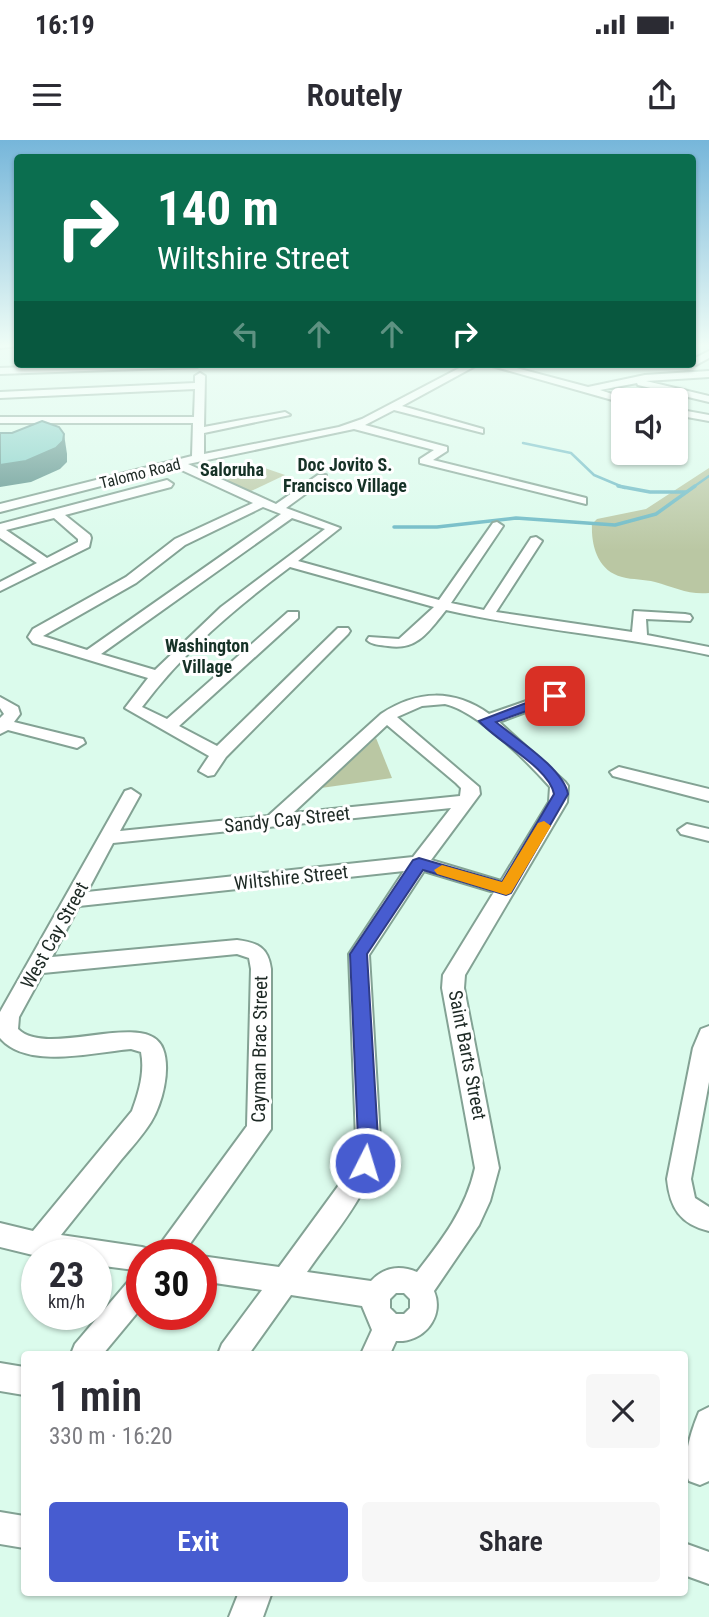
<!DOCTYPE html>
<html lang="en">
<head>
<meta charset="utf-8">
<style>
  :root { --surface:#fff; --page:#f7f7f7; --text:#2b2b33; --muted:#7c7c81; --accent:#475cd0 }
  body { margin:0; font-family:"Roboto Condensed",sans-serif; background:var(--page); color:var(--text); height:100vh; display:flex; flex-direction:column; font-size:26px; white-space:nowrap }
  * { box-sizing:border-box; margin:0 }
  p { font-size:23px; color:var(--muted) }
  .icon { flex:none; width:38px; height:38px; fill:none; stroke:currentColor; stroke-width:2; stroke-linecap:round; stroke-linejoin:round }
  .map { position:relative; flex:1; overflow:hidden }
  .side { position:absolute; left:21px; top:1211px; width:667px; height:245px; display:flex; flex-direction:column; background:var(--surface); border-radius:7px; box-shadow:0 2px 5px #0004 }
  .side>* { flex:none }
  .hud { position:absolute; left:14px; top:14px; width:682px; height:214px; border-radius:7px; box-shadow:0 2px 5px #0004; background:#0b6e4f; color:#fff; overflow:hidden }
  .tools { position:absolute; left:611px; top:248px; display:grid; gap:14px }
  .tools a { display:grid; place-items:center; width:77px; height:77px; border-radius:7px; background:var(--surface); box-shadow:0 2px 5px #0004; font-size:35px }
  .speed { position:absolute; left:21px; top:1099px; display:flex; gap:14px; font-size:35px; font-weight:700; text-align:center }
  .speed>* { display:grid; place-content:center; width:91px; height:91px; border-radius:50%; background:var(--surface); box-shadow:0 2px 5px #0004; line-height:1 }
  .speed small { font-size:18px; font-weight:400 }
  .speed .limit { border:10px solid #d22; background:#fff; color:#111 }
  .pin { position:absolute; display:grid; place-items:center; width:60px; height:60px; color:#fff; margin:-30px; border-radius:14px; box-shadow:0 4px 10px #0006 }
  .me { position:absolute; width:77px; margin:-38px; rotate:5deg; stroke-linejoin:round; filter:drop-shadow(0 0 5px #0008) }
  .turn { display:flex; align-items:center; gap:24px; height:147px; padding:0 28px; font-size:32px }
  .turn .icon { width:91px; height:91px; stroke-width:2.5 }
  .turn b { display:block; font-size:49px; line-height:60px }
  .lanes { display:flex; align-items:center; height:66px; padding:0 28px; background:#0003; justify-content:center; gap:35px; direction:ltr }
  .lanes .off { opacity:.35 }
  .round { display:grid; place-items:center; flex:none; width:74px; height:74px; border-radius:7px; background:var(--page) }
  .headline { display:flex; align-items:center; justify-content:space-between; height:119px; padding:0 28px }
  h1 { font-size:42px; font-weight:600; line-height:52px }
  .button { display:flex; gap:14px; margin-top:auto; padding:14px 28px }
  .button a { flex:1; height:80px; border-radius:7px; background:var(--accent); color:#fff; font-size:28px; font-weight:600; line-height:80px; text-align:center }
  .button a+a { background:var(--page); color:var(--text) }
  .status { display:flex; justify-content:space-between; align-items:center; height:49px; padding:0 35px; background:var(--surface); direction:ltr }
  .status svg { height:19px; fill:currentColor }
  header { display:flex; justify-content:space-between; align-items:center; height:91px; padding:0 28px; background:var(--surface); font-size:32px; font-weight:600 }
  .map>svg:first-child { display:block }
  .green { fill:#bac7a3 }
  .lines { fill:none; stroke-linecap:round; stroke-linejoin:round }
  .stream-far1 { stroke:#6bb8c4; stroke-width:2.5 }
  .stream { stroke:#6bb8c4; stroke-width:3.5 }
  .minor-casing { stroke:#83a294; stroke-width:4 }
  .minor { fill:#fff; fill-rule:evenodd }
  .shaded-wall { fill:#5a908a }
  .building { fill:#80cdc5; stroke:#5a908a; stroke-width:2 }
  .route { fill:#475cd0; stroke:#2e3c87; stroke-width:2 }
  .slow { fill:#f59e0b }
  .labels { text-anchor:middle; stroke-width:6; stroke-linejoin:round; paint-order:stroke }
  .far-street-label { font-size:16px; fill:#1d2924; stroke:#fff }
  .far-neighbourhood-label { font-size:18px; font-weight:bold; fill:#163227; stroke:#fff }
  .street-label { font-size:19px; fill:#1d2924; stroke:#fff }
</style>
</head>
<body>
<div class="status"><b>16:19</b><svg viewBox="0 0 49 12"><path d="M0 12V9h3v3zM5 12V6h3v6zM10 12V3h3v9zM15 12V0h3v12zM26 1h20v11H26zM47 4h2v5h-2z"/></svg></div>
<header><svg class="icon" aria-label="menu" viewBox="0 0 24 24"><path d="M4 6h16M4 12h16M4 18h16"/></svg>Routely<svg class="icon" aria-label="share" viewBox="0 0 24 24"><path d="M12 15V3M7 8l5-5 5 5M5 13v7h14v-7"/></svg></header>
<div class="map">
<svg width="709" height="1477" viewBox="0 0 709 1477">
  <rect width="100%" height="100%" fill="#dbfbec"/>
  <g class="green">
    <path d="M259,326L285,335L249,352L222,342Z"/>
    <path d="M709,328V453C688,455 674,447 655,442C644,439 633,440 622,437C598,431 591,406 592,384L597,379L646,369Z"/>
    <path d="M376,598L392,638L321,648Z"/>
  </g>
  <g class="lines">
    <g class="stream-far1">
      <path d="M523,303L571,313L594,335L625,348"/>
      <path d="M692,348L709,336"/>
    </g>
    <g class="stream">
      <path d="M618,346L650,352H686"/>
      <path d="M394,387H437L516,378L615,385L656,374L695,346"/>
    </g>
    <g class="minor-casing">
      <g id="minor">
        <path d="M0,204H18V206L0,208Z"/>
        <path d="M709,211V218L696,225L689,224H693V219Z"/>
        <path d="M115,224H202L197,227L0,234V228Z"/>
        <path d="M467,224H479L402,266L483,289V293L394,270L365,285L447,307V311L433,320L586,358V364L420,323V319L434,310L354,289L188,324L276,364L318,335H326V339L286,368L340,388L298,421L439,460L493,383L497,382L503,386L451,463L484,470L531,398L536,397L542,401L496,472L632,492L634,471L685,474L690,475L692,478L690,481L646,479L647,495L709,507V515C622,496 533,490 446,470C429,491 417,511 388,506C380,505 372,505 367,500L369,497L399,499L434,467L290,427C235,468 184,511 142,567L167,579L288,472H298V478L179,586L217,606L338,488H348L350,491L348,494L226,617L214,635L208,636L199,631L209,616L125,568L148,538L33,503L28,497L33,489L126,437L175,399L253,363L175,327L0,372V364L192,316L193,283H0V277H194L195,249L0,258V252L195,243V236L200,233L205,236L204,287L285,272L290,275L204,293V314L339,287L362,279ZM263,367L281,374L87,510L43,496L136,443L185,405ZM292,378L325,389L221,467L155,530L101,514Z"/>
        <path d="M485,224H501L588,247L645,235L709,231V237L646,241L709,256V262L638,245L637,243L600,250L633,261L623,263Z"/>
        <path d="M676,269L709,275V281L676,275Z"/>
        <path d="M623,290V297L618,296V292Z"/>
        <path d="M167,340L173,344L171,347L65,375L90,395L91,398L89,407L0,451V442L37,423L0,398V384ZM54,378L78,399V402L47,418L6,390Z"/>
        <path d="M555,551L563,556L561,559L499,582L565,642L568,646L567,662L465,835L464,848L499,1028L490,1061L479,1085L434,1151C445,1177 423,1203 396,1201L390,1214H361L372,1190L362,1166L291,1155L249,1214H218L222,1204L262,1150L201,1141V1116L279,1127L347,1034L353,1023L356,999L349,814L404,731L79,766L52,817L237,800C258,803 268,807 271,829V989L182,1115H142V1131L96,1125V1115L37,1116L0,1107V1083L33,1091L132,971C139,952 145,932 141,912L131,909C94,912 27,930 0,898V872L125,651L131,649L140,655L120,691L268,676L381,574C417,550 454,549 489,574ZM445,564C477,571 528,622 550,647L549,662L501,741L431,720L480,654L479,647L397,577L422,566ZM387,585L456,643L461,648L460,656L293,673ZM451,668L413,717L87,752L113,703ZM424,731L494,752L443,835L442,848L475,1028C466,1069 442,1100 417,1132C400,1125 384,1127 371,1141L307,1132C336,1090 374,1050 380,999L369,815ZM237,814L249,818L251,829L247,986L153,1114L151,1110L142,1107L61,1095C81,1070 101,1045 121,1020C131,1008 143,995 151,982C162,964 171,930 163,909C148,868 47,919 18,889L19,877L43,833ZM396,1153H404L410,1159V1168L404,1174H396L390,1168V1159Z"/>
        <path d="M0,557L18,567L20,574L14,582L83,599L85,603L77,608L8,590L0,594V578L4,574L0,568Z"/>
        <path d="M619,627L709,649V661L613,636L610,632Z"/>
        <path d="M687,684L709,689V701L681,694L678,690Z"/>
        <path d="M709,886V942L691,1039L695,1058L709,1067V1091C680,1084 670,1068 667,1039L693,908L701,889Z"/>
        <path d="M142,1133V1167L103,1214H71L75,1204L132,1137Z"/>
        <path d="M0,1223L24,1227V1255L0,1251Z"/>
        <path d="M709,1267V1341L700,1345L689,1341C681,1322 691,1291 699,1272Z"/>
        <path d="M0,1372L24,1376V1408L0,1404Z"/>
        <path d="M684,1403L709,1412V1444L684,1435Z"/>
        <path d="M239,1452H272L263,1477H229Z"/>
      </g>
    </g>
    <use href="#minor" class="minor"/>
  </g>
  <path class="shaded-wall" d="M64,294L67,314V322L60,329L31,342L0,347V325Z"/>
  <path class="building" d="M42,281L59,287L64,294L63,301L56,308L26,321L0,325V293H12Z"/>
  <linearGradient id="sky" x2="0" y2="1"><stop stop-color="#76b6da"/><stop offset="0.5" stop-color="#effdf6"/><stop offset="1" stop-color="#effdf6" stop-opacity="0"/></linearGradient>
  <rect width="709" height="411" fill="url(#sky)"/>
  <path class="route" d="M555,552L560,553V559L496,582C516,599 563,628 568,654L511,753L506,755L423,730L367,814L378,999L372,1029L365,1032L358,1029L355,1023L358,999L350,814L413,720L419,718L502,742L554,654C549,627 497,602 479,581Z"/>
  <path class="slow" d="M544,681L551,686L511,753L506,755L437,734L434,730L442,725L502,742L538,683Z"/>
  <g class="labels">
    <g class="far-street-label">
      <text transform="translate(140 333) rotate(-14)" y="6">Talomo Road</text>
    </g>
    <g class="far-neighbourhood-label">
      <text x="345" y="331">Doc Jovito S.<tspan x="345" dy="21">Francisco Village</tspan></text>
      <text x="232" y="336">Saloruha</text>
      <text x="207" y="512">Washington<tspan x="207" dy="21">Village</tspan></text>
    </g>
    <g class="street-label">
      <text transform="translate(287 679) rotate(-6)" y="7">Sandy Cay Street</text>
      <text transform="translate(291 737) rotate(-6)" y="7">Wiltshire Street</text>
      <text transform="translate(54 795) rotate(-61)" y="7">West Cay Street</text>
      <text transform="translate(259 909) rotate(-89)" y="7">Cayman Brac Street</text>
      <text transform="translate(468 915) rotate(79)" y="7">Saint Barts Street</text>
    </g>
  </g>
</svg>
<div class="tools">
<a><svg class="icon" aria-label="sound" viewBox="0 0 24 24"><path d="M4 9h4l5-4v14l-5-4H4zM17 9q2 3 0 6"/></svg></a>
</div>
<div class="speed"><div>23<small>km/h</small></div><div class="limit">30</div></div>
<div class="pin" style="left:555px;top:556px;background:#d93025"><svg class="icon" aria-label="arrive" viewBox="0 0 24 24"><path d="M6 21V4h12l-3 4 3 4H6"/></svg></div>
<svg class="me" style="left:365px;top:1023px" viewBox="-20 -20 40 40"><circle r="17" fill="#475cd0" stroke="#fff" stroke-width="3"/><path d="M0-11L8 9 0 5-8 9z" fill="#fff"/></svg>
<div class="hud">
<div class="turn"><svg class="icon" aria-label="right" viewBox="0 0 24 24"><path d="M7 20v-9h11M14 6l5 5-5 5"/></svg><div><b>140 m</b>Wiltshire Street</div></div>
<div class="lanes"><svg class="icon off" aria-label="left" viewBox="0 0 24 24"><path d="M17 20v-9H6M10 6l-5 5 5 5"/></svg><svg class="icon off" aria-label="ahead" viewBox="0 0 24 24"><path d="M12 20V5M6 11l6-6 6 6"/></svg><svg class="icon off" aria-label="ahead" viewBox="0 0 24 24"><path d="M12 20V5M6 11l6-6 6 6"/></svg><svg class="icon" aria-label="right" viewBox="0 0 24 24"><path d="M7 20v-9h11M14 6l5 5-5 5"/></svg></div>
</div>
<section class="side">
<div class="headline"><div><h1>1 min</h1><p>330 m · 16:20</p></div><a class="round"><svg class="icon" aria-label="close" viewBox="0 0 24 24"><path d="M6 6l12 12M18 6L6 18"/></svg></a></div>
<div class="button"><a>Exit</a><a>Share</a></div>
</section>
</div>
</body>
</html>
